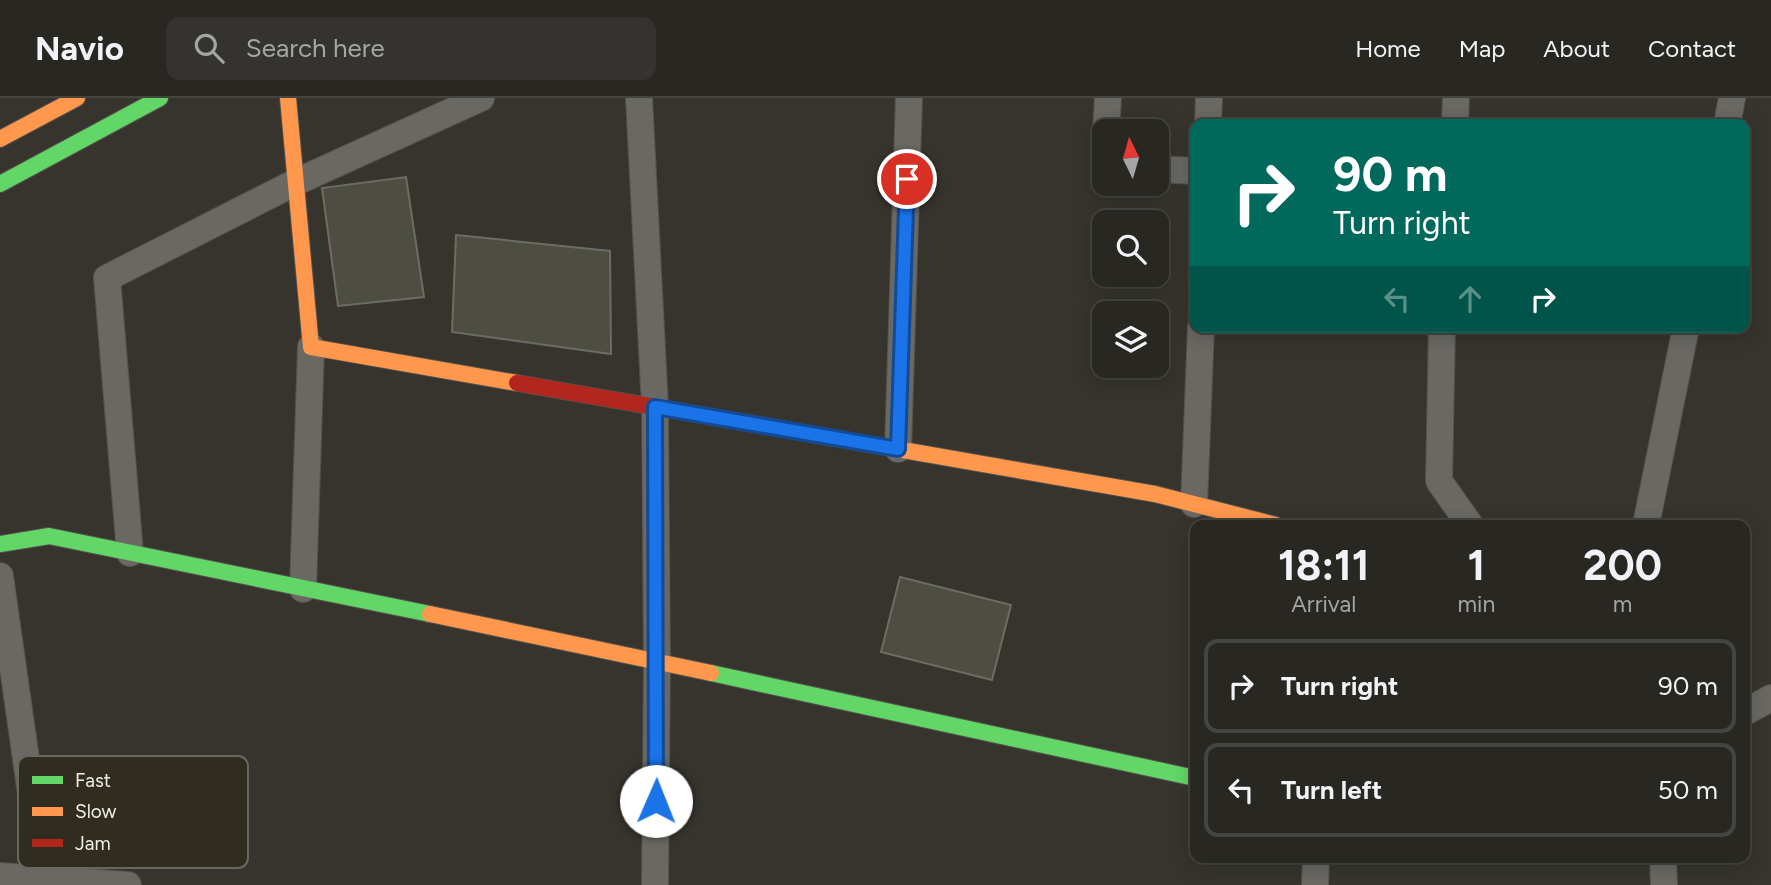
<!DOCTYPE html>
<html lang="en">
<head>
<meta charset="utf-8">
<style>
  :root { --surface:#282722; --page:#34332f; --text:#f1f3f6; --muted:#a5a5a5; --line:#444440 }
  body { margin:0; font-family:Figtree,sans-serif; background:var(--page); color:var(--text); height:100vh; display:flex; flex-direction:column; font-size:26px; white-space:nowrap }
  * { box-sizing:border-box; margin:0 }
  p { font-size:23px; color:var(--muted) }
  .icon { flex:none; width:38px; height:38px; fill:none; stroke:currentColor; stroke-width:2; stroke-linecap:round; stroke-linejoin:round }
  .map { position:relative; flex:1; overflow:hidden }
  .details { position:absolute; left:1190px; top:422px; width:560px; height:343px; display:flex; flex-direction:column; background:var(--surface); border-radius:14px; box-shadow:0 4px 18px #0003,0 0 0 2px var(--line) }
  .details>* { flex:none }
  .top-card { position:absolute; left:1190px; top:21px; width:560px; height:214px; border-radius:14px; box-shadow:0 4px 18px #0003,0 0 0 2px var(--line); background:#00695c; color:#fff; overflow:hidden }
  .needle { width:46px; rotate:355deg }
  .fabs { position:absolute; left:1092px; top:21px; display:grid; gap:14px }
  .fabs a { display:grid; place-items:center; width:77px; height:77px; border-radius:14px; background:var(--surface); box-shadow:0 4px 18px #0003,0 0 0 2px var(--line); font-size:35px }
  .pin { position:absolute; display:grid; place-items:center; width:60px; height:60px; color:#fff; margin:-30px; border:4px solid #fff; border-radius:50%; box-shadow:0 2px 7px #0007 }
  .me { position:absolute; width:77px; margin:-38px; rotate:1deg; stroke-linejoin:round; filter:drop-shadow(0 0 5px #0008) }
  .turn { display:flex; align-items:center; gap:24px; height:147px; padding:0 28px; font-size:32px }
  .turn .icon { width:91px; height:91px; stroke-width:2.5 }
  .turn b { display:block; font-size:49px; line-height:60px }
  .lanes { display:flex; align-items:center; height:66px; padding:0 28px; background:#0003; justify-content:center; gap:35px; direction:ltr }
  .lanes .off { opacity:.35 }
  .eta { display:flex; justify-content:space-evenly; align-items:center; height:119px; text-align:center }
  .eta b { font-size:42px; font-weight:700; line-height:49px }
  ul { padding:0; list-style:none }
  li { display:flex; align-items:center; gap:21px; height:94px; margin:0 14px 10px; padding:0 14px; border:4px solid var(--line); border-radius:14px }
  li div { flex:1 }
  li b { display:block; font-size:26px }
  li em { font-style:normal }
  header { display:flex; align-items:center; gap:42px; box-sizing:border-box; height:98px; padding:0 35px; background:var(--surface); border-bottom:2px solid var(--line) }
  header strong { font-size:33px }
  nav { display:flex; gap:38px; margin-inline-start:auto; font-size:24px }
  .search { width:490px; height:63px; background:var(--page); display:flex; align-items:center; gap:18px; box-sizing:border-box; padding:0 24px; border-radius:14px; color:var(--muted); font-size:26px }
  .map>svg:first-child { display:block }
  .building { fill:#4d4d41; stroke:#6c6c66; stroke-width:2 }
  .lines { fill:none; stroke-linecap:round; stroke-linejoin:round }
  .street-casing { stroke:#54524c; stroke-width:28 }
  .fast-casing { stroke:#54524c; stroke-width:18 }
  .slow-casing { stroke:#54524c; stroke-width:18 }
  .jam-casing { stroke:#54524c; stroke-width:18 }
  .street { stroke:#696863; stroke-width:26 }
  .fast { stroke:#63d668; stroke-width:16 }
  .slow { stroke:#ff974d; stroke-width:16 }
  .jam { stroke:#b3261e; stroke-width:16 }
  .route-casing { stroke:#114b97; stroke-width:18 }
  .route { stroke:#1a73e8; stroke-width:12 }
  .key { fill:#302c20; stroke:#69665b; stroke-width:2 }
  .key-label { font-size:19px; fill:#efede5 }
</style>
</head>
<body>
<header>
<strong>Navio</strong>
<div class="search"><svg class="icon" aria-label="search" viewBox="0 0 24 24"><circle cx="10" cy="10" r="6"/><path d="M15 15l6 6"/></svg>Search here</div>
<nav><a>Home</a><a>Map</a><a>About</a><a>Contact</a></nav>
</header>
<div class="map">
<svg width="1771" height="787" viewBox="0 0 1771 787">
  <rect width="100%" height="100%" fill="#36342d"/>
  <g class="building">
    <path d="M406,79L424,199L338,208L322,90Z"/>
    <path d="M456,137L610,153L611,256L452,234Z"/>
    <path d="M900,479L1011,507L992,582L881,554Z"/>
  </g>
  <g class="lines">
    <g class="street-casing">
      <g id="street">
        <path d="M639,0L655,309L657,564L655,787"/>
        <path d="M1208,26L1209,0"/>
        <path d="M1455,26L1456,0"/>
        <path d="M1727,26L1732,0"/>
        <path d="M1106,33L1108,0"/>
        <path d="M1104,66V67"/>
        <path d="M1157,71L1195,73"/>
        <path d="M1442,229L1439,383L1470,427"/>
        <path d="M898,351L909,0"/>
        <path d="M1194,406L1201,229"/>
        <path d="M1646,427L1686,229"/>
        <path d="M130,455L107,180L294,85L481,0"/>
        <path d="M0,478L43,781"/>
        <path d="M303,491L311,249"/>
        <path d="M1745,614L1771,600"/>
        <path d="M1663,760L1664,787"/>
        <path d="M0,778L128,787"/>
        <path d="M1315,787L1316,760"/>
      </g>
    </g>
    <g class="fast-casing">
      <g id="fast">
        <path d="M0,86L160,0"/>
        <path d="M0,446L49,438L430,516"/>
        <path d="M711,575L1195,680"/>
      </g>
    </g>
    <g class="slow-casing">
      <g id="slow">
        <path d="M288,0L311,249L517,285"/>
        <path d="M0,41L77,0"/>
        <path d="M811,336L1155,396L1276,427"/>
        <path d="M430,516L711,575"/>
      </g>
    </g>
    <g class="jam-casing">
      <path id="jam" d="M517,285L811,336"/>
    </g>
    <use href="#street" class="street"/>
    <use href="#fast" class="fast"/>
    <use href="#slow" class="slow"/>
    <use href="#jam" class="jam"/>
  </g>
  <g class="lines">
    <g class="route-casing">
      <path id="route" d="M656,703L655,309L898,351L907,81"/>
    </g>
    <use href="#route" class="route"/>
  </g>
  <rect x="18" y="658" width="230" height="112" rx="10" class="key"/>
  <rect x="32" y="678" width="31" height="8" fill="#63d668"/>
  <rect x="32" y="709" width="31" height="9" fill="#ff974d"/>
  <rect x="32" y="741" width="31" height="8" fill="#b3261e"/>
  <g class="key-label">
    <text x="75" y="689">Fast</text>
    <text x="75" y="720">Slow</text>
    <text x="75" y="752">Jam</text>
  </g>
</svg>
<div class="fabs">
<a><svg class="needle" viewBox="-14 -14 28 28"><path d="M0-13l5 13h-10z" fill="#e53935"/><path d="M0 13l5-13h-10z" fill="#a5a5a5"/></svg></a>
<a><svg class="icon" aria-label="search" viewBox="0 0 24 24"><circle cx="10" cy="10" r="6"/><path d="M15 15l6 6"/></svg></a>
<a><svg class="icon" aria-label="layers" viewBox="0 0 24 24"><path d="M12 4l9 5-9 5-9-5zM3 14l9 5 9-5"/></svg></a>
</div>
<div class="pin" style="left:907px;top:81px;background:#d93025"><svg class="icon" aria-label="arrive" viewBox="0 0 24 24"><path d="M6 21V4h12l-3 4 3 4H6"/></svg></div>
<svg class="me" style="left:656px;top:703px" viewBox="-20 -20 40 40"><circle r="19" fill="#fff"/><path d="M0-13L10 11 0 6-10 11z" fill="#1a73e8"/></svg>
<div class="top-card">
<div class="turn"><svg class="icon" aria-label="right" viewBox="0 0 24 24"><path d="M7 20v-9h11M14 6l5 5-5 5"/></svg><div><b>90 m</b>Turn right</div></div>
<div class="lanes"><svg class="icon off" aria-label="left" viewBox="0 0 24 24"><path d="M17 20v-9H6M10 6l-5 5 5 5"/></svg><svg class="icon off" aria-label="ahead" viewBox="0 0 24 24"><path d="M12 20V5M6 11l6-6 6 6"/></svg><svg class="icon" aria-label="right" viewBox="0 0 24 24"><path d="M7 20v-9h11M14 6l5 5-5 5"/></svg></div>
</div>
<section class="details">
<div class="eta">
<div><b>18:11</b><p>Arrival</p></div>
<div><b>1</b><p>min</p></div>
<div><b>200</b><p>m</p></div>
</div>
<ul>
<li><svg class="icon" aria-label="right" viewBox="0 0 24 24"><path d="M7 20v-9h11M14 6l5 5-5 5"/></svg><div><b>Turn right</b></div><em>90 m</em></li>
<li><svg class="icon" aria-label="left" viewBox="0 0 24 24"><path d="M17 20v-9H6M10 6l-5 5 5 5"/></svg><div><b>Turn left</b></div><em>50 m</em></li>
</ul>
</section>
</div>
</body>
</html>
